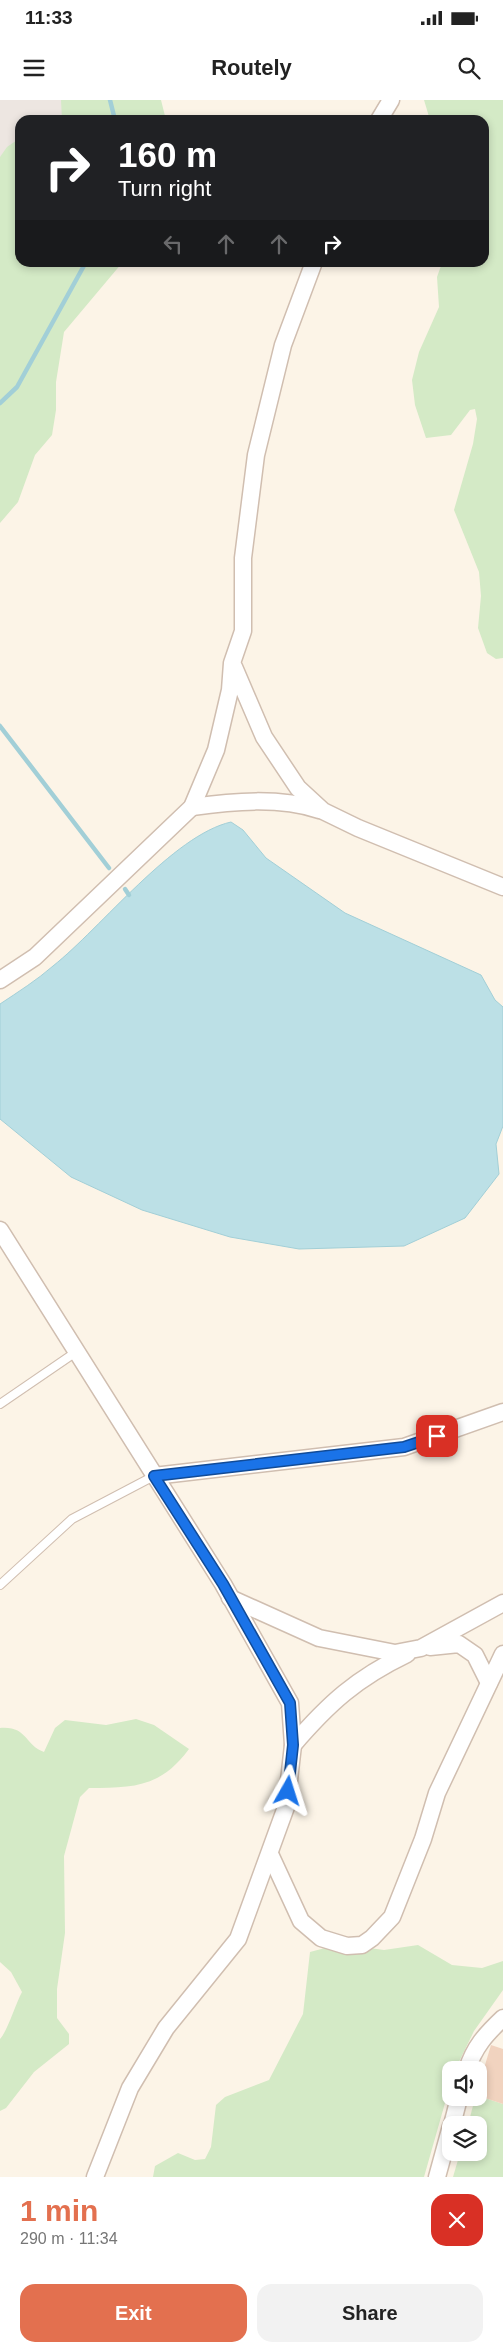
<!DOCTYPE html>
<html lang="en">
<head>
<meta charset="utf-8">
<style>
  :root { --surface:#fff; --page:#f2f2f2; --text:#222; --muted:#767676; --accent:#e3704f }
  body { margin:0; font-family:Helvetica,sans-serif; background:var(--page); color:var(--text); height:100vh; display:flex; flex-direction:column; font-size:19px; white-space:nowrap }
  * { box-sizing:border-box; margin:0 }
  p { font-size:16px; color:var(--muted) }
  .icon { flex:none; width:28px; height:28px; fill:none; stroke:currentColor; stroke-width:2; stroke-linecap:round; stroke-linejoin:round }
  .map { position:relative; height:2077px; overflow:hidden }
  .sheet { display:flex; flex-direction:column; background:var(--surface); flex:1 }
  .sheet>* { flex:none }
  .guide { position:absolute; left:15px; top:15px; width:474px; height:152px; border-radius:15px; box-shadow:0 2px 8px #0003; background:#202124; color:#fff; overflow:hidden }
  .controls { position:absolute; left:442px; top:1961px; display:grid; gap:10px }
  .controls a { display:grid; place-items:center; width:45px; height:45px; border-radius:10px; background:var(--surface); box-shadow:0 2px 8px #0003; font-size:25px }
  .pin { position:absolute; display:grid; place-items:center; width:42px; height:42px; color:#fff; margin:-21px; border-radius:10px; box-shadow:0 2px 8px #0006 }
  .me { position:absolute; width:55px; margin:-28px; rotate:6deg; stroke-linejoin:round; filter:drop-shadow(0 0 4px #0008) }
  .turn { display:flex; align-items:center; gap:18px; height:105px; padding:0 20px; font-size:22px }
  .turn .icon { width:65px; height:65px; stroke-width:2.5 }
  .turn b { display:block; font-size:35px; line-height:42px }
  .lanes { display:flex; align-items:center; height:48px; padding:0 20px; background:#0003; justify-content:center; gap:25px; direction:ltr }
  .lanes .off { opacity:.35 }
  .round { display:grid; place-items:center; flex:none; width:52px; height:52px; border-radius:15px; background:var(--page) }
  .summary { display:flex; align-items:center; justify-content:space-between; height:85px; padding:0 20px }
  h1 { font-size:30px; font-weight:600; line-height:38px; color:var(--accent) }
  .action { display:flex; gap:10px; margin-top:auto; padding:10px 20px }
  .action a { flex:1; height:58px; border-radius:15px; background:var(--accent); color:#fff; font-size:20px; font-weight:600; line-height:58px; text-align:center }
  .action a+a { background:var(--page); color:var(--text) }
  .status { display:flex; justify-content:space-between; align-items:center; height:35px; padding:0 25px; background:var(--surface); direction:ltr }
  .status svg { height:14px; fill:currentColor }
  header { display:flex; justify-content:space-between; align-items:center; height:65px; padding:0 20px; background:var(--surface); font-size:22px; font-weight:600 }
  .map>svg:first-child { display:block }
  .industrial { fill:#ede6e1 }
  .green { fill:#d4eac6 }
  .water { fill:#bce0e6; stroke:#a2cfd7 }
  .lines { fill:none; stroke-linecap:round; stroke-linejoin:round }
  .stream { stroke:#a2cfd7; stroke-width:4.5 }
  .building { fill:#f1d3bf }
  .lane-casing { stroke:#d0beb0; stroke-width:10 }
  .street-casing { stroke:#d0beb0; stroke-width:19 }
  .lane { stroke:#fff; stroke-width:8 }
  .street { stroke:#fff; stroke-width:16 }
  .route-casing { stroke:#114b97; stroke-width:12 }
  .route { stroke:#1a73e8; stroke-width:9 }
</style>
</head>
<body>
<div class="status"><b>11:33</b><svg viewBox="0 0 49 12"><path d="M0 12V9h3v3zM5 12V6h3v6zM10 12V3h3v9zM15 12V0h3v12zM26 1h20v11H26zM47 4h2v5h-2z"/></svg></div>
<header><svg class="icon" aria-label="menu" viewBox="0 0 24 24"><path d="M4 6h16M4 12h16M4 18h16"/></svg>Routely<svg class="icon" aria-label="search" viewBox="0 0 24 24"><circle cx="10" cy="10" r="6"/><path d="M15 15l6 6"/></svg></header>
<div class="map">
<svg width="503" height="2077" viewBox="0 0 503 2077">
  <rect width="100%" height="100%" fill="#fcf4e7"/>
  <path class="industrial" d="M0,0H70V20H20V162L0,238Z"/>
  <g class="green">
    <path d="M61,0H161L166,20H62Z"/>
    <path d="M424,0H503V558L496,559L487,553L478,528L481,496L479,472L454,410L473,344L477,319L475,309L470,310L451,335L426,338L415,305L412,280L419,252L439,207L437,177L442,163L484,162V20H430Z"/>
    <path d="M20,38V162L122,163L64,232L56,282V310L52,335L35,355L18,402L0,423V57L7,47Z"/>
    <path d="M136,1619L154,1625L189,1649C161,1687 134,1688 89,1688L80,1697L64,1756L65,1833L57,1889V1918L69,1934V1944L34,1972L6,2008L0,2011V1939C8,1930 15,1905 22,1892L11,1872L0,1862V1628C28,1626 24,1645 44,1652L55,1628L65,1620L106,1625Z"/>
    <path d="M340,1844L384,1850L418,1845L452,1865L482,1868L503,1861V1890L474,1931L455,1970H451V1982L424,2077H153L155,2066L178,2053L195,2060L205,2059L211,2047L216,2005L225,1997L269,1980L303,1914L310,1852Z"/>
    <path d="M479,1996L503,2004V2077H453L460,2053L479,2052V2025H468L475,1998Z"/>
  </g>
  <path class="water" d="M231,722L243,730L266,758L345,813L481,875L495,900L503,907V1026L496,1044L499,1074L465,1118L404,1146L299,1149L230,1137L142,1110L71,1077L0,1019V904C18,892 37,880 53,866C101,828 173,735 231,722Z"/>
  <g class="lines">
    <g class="stream">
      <path d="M110,0L115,20"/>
      <path d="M0,303L17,287L86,162"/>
      <path d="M0,626L109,768"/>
      <path d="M125,789L129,795"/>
    </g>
  </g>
  <path class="building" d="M491,1945L503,1949V2004L479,1996V1985Z"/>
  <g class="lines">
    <g class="lane-casing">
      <g id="lane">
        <path d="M0,1304L76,1252"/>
        <path d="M0,1485L72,1419L154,1376"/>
      </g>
    </g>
    <g class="street-casing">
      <g id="street">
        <path d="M379,20L391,0"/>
        <path d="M234,567L264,637L298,688L323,711L358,728L503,787"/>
        <path d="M192,707C233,701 280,697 319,710"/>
        <path d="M0,880L35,857L192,707L216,650L230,590L232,563L243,531V458L256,355L283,245L314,162"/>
        <path d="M0,1130L223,1484L290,1603L293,1645L286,1707L238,1839L166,1928L130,1988L95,2077"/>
        <path d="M154,1376L404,1347L503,1312"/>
        <path d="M230,1498L319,1538L395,1553L421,1548L503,1503"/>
        <path d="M430,1547L459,1544L475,1555L489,1583"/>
        <path d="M293,1645C329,1603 357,1578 407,1554"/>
        <path d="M270,1754L301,1821L321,1838L347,1846L362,1845L372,1838L392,1817L423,1739L437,1693L503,1554"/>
        <path d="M467,1970C474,1947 486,1934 503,1918"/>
        <path d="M452,2025L459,1998"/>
        <path d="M437,2077L451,2026"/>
      </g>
    </g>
    <use href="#lane" class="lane"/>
    <use href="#street" class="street"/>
  </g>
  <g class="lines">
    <g class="route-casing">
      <path id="route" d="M288,1691L293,1645L290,1603L223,1484L154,1376L404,1347L437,1336"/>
    </g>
    <use href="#route" class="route"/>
  </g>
</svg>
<div class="controls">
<a><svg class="icon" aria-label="sound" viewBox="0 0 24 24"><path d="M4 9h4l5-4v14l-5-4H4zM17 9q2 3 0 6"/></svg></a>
<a><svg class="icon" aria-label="layers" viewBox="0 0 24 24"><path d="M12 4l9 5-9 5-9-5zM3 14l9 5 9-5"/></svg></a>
</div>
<div class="pin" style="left:437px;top:1336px;background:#d93025"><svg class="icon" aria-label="arrive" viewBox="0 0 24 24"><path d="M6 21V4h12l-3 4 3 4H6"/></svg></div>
<svg class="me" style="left:288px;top:1691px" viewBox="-20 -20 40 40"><path d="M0-17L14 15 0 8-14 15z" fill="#1a73e8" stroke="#fff" stroke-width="4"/></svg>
<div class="guide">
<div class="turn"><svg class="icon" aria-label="right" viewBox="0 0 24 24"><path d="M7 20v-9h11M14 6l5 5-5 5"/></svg><div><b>160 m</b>Turn right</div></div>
<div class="lanes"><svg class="icon off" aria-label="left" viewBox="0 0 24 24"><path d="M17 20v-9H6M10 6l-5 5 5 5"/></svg><svg class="icon off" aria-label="ahead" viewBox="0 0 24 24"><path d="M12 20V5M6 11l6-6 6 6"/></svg><svg class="icon off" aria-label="ahead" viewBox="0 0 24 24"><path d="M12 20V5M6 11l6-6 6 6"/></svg><svg class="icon" aria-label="right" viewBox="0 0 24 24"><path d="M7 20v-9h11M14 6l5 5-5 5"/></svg></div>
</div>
</div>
<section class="sheet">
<div class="summary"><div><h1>1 min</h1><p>290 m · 11:34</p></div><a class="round" style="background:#d93025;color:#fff"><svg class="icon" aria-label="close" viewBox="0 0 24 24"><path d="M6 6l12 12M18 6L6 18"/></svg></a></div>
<div class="action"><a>Exit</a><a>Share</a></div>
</section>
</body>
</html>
